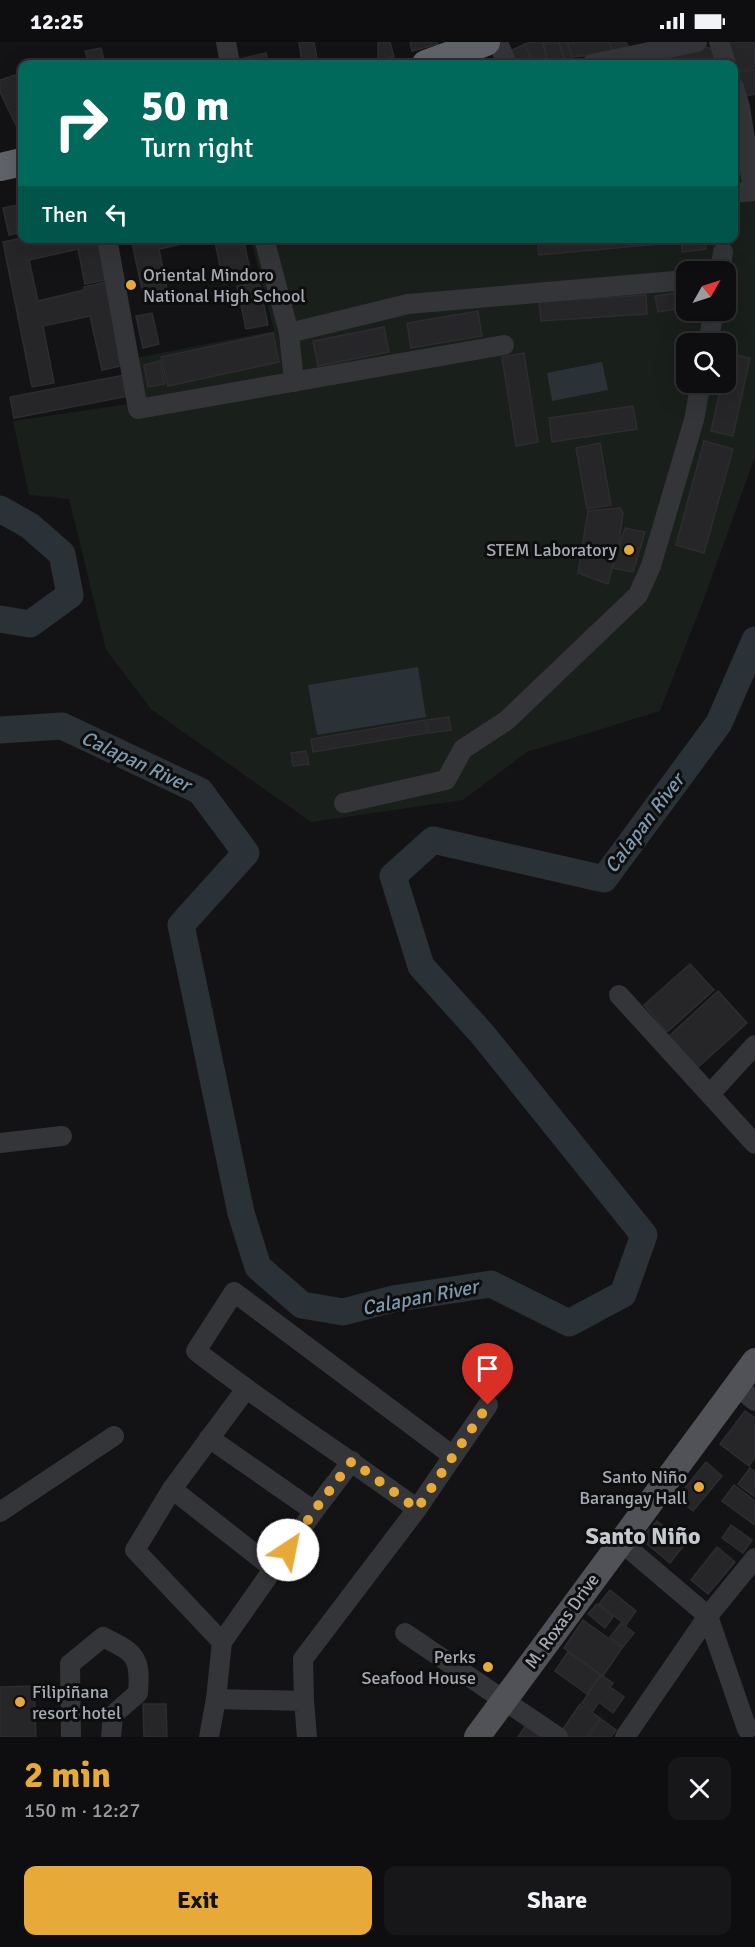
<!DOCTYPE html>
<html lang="en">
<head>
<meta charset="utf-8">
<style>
  :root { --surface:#0e0e10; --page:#171719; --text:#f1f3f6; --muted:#9b9c9f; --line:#2e2e30; --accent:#e7aa39 }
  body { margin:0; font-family:Signika,sans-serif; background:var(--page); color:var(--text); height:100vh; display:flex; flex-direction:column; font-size:22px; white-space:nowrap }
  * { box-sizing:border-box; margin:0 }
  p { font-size:20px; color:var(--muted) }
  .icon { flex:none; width:33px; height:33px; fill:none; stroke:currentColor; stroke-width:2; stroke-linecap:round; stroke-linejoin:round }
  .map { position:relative; height:1695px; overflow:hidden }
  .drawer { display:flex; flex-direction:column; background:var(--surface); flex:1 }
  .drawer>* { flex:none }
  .guide { position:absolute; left:18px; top:18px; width:720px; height:183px; border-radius:12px; box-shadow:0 6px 24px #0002,0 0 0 2px var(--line); background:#00695c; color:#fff; overflow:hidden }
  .needle { width:39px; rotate:51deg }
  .controls { position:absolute; left:676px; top:219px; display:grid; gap:12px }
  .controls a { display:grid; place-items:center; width:60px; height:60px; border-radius:12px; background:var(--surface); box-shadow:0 6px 24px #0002,0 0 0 2px var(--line); font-size:30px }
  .pin { position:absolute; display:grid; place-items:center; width:51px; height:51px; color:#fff; margin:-62px -26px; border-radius:50% 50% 50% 0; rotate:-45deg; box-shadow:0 0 6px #0007 }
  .pin .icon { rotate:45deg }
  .me { position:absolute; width:66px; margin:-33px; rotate:34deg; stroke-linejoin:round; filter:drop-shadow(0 0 4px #0008) }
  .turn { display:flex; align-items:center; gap:21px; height:126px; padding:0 24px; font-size:27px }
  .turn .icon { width:78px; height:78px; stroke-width:2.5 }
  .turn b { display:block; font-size:42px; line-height:51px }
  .then { display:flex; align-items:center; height:57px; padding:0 24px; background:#0003; gap:12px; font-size:22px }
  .round { display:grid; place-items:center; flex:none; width:63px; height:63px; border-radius:12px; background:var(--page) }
  .head { display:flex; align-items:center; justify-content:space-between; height:102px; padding:0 24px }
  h1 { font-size:36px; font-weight:700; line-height:45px; color:var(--accent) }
  .cta { display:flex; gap:12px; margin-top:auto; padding:12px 24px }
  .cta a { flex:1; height:69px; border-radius:12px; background:var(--accent); color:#111; font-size:24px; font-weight:700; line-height:69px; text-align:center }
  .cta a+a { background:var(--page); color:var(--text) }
  .status { display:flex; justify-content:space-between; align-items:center; height:42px; padding:0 30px; background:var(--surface); direction:ltr }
  .status svg { height:16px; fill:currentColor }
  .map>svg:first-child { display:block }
  .green { fill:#191f1a; fill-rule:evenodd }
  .water { fill:#2a3237 }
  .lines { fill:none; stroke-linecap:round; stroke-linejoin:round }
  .river { stroke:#2a3237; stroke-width:27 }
  .building { fill:#262628; stroke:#2d2d30; stroke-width:1.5 }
  .minor { stroke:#343539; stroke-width:20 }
  .major { stroke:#505258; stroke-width:26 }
  .highway { stroke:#61636a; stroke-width:28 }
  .route { stroke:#e7aa39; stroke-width:10; stroke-dasharray:0 18 }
  .poi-dot { fill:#e7aa39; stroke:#0e0e0f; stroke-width:2 }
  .labels { text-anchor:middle; stroke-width:6; stroke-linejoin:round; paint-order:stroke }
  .poi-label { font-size:18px; fill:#a5aab4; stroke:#0e0e0f; text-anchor:end }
  .street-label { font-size:18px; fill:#a5aab4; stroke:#0e0e0f }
  .water-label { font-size:20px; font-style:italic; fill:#7e98ae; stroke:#0e0e0f }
  .district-label { font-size:24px; font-weight:bold; fill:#c6c9d0; stroke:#0e0e0f }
</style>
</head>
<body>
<div class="status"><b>12:25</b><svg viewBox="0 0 49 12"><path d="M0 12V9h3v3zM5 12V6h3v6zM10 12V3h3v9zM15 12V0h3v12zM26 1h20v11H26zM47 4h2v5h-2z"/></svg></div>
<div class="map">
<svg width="755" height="1695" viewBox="0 0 755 1695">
  <rect width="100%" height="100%" fill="#131315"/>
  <path class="green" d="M755,158V415L702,562L660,669L527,710L463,758L311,780L152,668L106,608L69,457L29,453L13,379L135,361L125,318L274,289L251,197L734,196V160ZM687,230H726V268H687ZM687,302H726V340H687Z"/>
  <g class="water">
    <path d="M602,320L608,348L552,359L547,331Z"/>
    <path d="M418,625L426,675L317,693L308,643Z"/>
  </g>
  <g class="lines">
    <g class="river">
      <path d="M0,467L30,484L62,512L70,553L30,582L0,577"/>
      <path d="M0,688L62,684L200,749L246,811L181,883L241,1171L258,1225L302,1263L343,1270L393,1257L491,1242L569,1281L623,1252L644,1193L483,993L421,924L393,834L433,798L604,837L719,681L755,598"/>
    </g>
  </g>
  <g class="building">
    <path d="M299,0H314L318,22H302Z"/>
    <path d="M378,0H390L394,15L378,18Z"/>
    <path d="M410,0H437L438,2L412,9Z"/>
    <path d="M531,0H542L548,22H533L525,2Z"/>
    <path d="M543,0H559L565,22H549Z"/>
    <path d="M559,0H567L573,18H565Z"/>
    <path d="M567,0H609L614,11L572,15Z"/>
    <path d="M609,0H626L629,7L613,10Z"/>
    <path d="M725,0H755V25L734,30V22Z"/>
    <path d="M525,2L533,22H515L510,9Z"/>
    <path d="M707,5L713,8L717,22H672L671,14Z"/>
    <path d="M101,6L105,22H89L85,9Z"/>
    <path d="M266,11L269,22H241L240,17Z"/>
    <path d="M670,15L671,22H649V19Z"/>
    <path d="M755,27V52L742,55L736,31Z"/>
    <path d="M22,31V90L20,91L0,50V38Z"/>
    <path d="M734,110H744L745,128L734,129Z"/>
    <path d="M22,162V190L9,193L3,166Z"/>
    <path d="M22,196H97L106,238L85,242L78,207L29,218L38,259L84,248V245L107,240L125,323L102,328L90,274L43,284L54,341L32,345L3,200Z"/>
    <path d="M131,196H209L159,207L167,247L143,252Z"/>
    <path d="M214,196H243L252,236L224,242Z"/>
    <path d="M537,196H680L681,200L539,213Z"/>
    <path d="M681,196H705L706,207L682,210Z"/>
    <path d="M259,240L268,283L246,287L237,244Z"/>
    <path d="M687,249V265L658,270L655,254Z"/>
    <path d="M646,253L647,272L541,279L539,260Z"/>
    <path d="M478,269L482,294L411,306L407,281Z"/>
    <path d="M152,271L159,302L143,306L136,274Z"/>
    <path d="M384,285L389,310L318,324L313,299Z"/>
    <path d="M273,291L279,320L168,344L161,315Z"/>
    <path d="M524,311L538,400L516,404L502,315Z"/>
    <path d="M728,311L750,316L733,394L711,389L722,340H726Z"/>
    <path d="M160,319L165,342L148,345L144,323Z"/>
    <path d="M125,333L129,354L14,376L10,355Z"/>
    <path d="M633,364L637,387L552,400L549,376Z"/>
    <path d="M704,399L733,407L704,511L676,503Z"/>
    <path d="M600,401L611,463L587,467L576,406Z"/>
    <path d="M620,466L623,471L619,500L608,542L578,531L588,469Z"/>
    <path d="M625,486L645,490L633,530L612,526Z"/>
    <path d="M449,675L451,688L429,691L427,678Z"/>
    <path d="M425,678L427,691L313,710L311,697Z"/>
    <path d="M306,709L309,722L293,724L291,711Z"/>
    <path d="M690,922L714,948L667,990L644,963Z"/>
    <path d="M718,949L747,981L696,1027L668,995Z"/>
    <path d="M745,1369L755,1376V1415L749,1424L720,1402Z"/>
    <path d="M706,1420L722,1434L693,1469L677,1456Z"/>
    <path d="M750,1426L755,1430V1455L738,1442Z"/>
    <path d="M734,1443L755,1459V1483L722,1459Z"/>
    <path d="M657,1479L685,1502L670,1521L641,1497Z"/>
    <path d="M731,1483L752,1498L743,1511L722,1496Z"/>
    <path d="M717,1505L735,1520L708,1552L691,1538Z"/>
    <path d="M610,1548L636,1569L626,1583L599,1562Z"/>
    <path d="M597,1562L613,1575L605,1586L588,1572Z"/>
    <path d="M583,1578L622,1606L603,1634L564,1606Z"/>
    <path d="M621,1581L634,1591L623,1605L610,1595Z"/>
    <path d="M568,1610L600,1633L587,1652L555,1629Z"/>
    <path d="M601,1633L613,1641L610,1645L624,1655L613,1671L599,1660L593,1669L582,1661Z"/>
    <path d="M34,1644L36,1695H0V1645Z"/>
    <path d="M143,1662H166L167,1695H144Z"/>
    <path d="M580,1662L600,1676L587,1695H568L561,1690Z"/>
    <path d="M601,1677L616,1688L611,1695H589Z"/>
    <path d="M526,1683L543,1695H518Z"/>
  </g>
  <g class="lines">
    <g class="minor">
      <path d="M226,0L230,22"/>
      <path d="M498,0L507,22"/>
      <path d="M719,0L726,22"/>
      <path d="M592,22L697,0"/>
      <path d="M734,45L740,65L753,149"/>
      <path d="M734,151L755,149"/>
      <path d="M107,196L138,367L504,303"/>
      <path d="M264,196L289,291L294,340"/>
      <path d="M720,230L723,210"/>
      <path d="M289,291L408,262L687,238"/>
      <path d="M708,302L714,268"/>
      <path d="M344,761L446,738L463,707L506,679L638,553L651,524L694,378L701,340"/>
      <path d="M619,953L755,1102"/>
      <path d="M710,1052L755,1003"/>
      <path d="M0,1101L62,1094"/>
      <path d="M737,1344L755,1359"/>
      <path d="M209,1396L314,1469L352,1419"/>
      <path d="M453,1414L488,1363"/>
      <path d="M172,1447L274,1527"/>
      <path d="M0,1470L114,1394"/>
      <path d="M621,1500L708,1574L747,1687"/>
      <path d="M405,1591L558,1695"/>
      <path d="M222,1600L314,1469"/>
      <path d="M216,1657L222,1600L135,1508L172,1447L246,1347"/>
      <path d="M304,1659L303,1617L417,1467L453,1414L234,1250L196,1309C268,1365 344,1413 417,1467"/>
      <path d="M71,1695L70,1622L103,1595C135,1611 141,1614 138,1651L113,1673L111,1695"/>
      <path d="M209,1695L216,1657L304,1659L307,1695"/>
      <path d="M625,1695L708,1574L755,1516"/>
    </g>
    <path class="major" d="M477,1695L755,1319"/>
    <g class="highway">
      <path d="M426,22L486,0"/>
      <path d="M0,125L22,120"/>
    </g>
  </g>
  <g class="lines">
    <path class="route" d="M288,1508L314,1469L352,1419L417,1467L488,1363"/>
  </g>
  <g class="poi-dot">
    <circle cx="131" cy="243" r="6"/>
    <circle cx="629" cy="508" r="6"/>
    <circle cx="699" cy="1445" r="6"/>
    <circle cx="488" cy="1625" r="6"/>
    <circle cx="20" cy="1660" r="6"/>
  </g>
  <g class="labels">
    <g class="poi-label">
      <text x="143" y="239" text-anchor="start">Oriental Mindoro<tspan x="143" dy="21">National High School</tspan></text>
      <text x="617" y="514">STEM Laboratory</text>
      <text x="687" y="1441">Santo Niño<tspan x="687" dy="21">Barangay Hall</tspan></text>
      <text x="476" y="1621">Perks<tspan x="476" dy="21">Seafood House</tspan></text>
      <text x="32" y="1656" text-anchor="start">Filipiñana<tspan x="32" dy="21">resort hotel</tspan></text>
    </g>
    <g class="street-label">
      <text transform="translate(562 1579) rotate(-54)" y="6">M. Roxas Drive</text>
    </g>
    <g class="water-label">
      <text transform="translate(136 719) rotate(25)" y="7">Calapan River</text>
      <text transform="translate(644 781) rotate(-53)" y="7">Calapan River</text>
      <text transform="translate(420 1255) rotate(-11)" y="7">Calapan River</text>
    </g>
    <g class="district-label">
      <text x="643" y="1502">Santo Niño</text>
    </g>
  </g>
</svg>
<div class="controls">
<a><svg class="needle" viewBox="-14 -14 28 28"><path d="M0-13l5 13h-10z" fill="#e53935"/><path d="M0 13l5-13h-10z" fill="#9b9c9f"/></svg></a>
<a><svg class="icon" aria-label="search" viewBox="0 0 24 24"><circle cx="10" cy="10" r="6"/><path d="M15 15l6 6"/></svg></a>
</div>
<div class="pin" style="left:488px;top:1363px;background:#d93025"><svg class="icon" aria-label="arrive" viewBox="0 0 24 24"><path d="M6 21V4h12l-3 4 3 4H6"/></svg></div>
<svg class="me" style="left:288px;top:1508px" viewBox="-20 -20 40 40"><circle r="19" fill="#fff"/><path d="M0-13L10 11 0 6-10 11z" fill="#e7aa39"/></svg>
<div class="guide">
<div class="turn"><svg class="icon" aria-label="right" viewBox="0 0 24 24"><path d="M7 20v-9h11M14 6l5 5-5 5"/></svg><div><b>50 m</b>Turn right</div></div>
<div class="then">Then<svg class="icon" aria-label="left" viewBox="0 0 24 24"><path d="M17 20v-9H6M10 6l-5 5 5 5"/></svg></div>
</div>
</div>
<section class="drawer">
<div class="head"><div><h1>2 min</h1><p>150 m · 12:27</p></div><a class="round"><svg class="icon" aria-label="close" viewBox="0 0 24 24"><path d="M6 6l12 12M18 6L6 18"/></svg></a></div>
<div class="cta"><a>Exit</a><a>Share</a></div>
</section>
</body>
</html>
